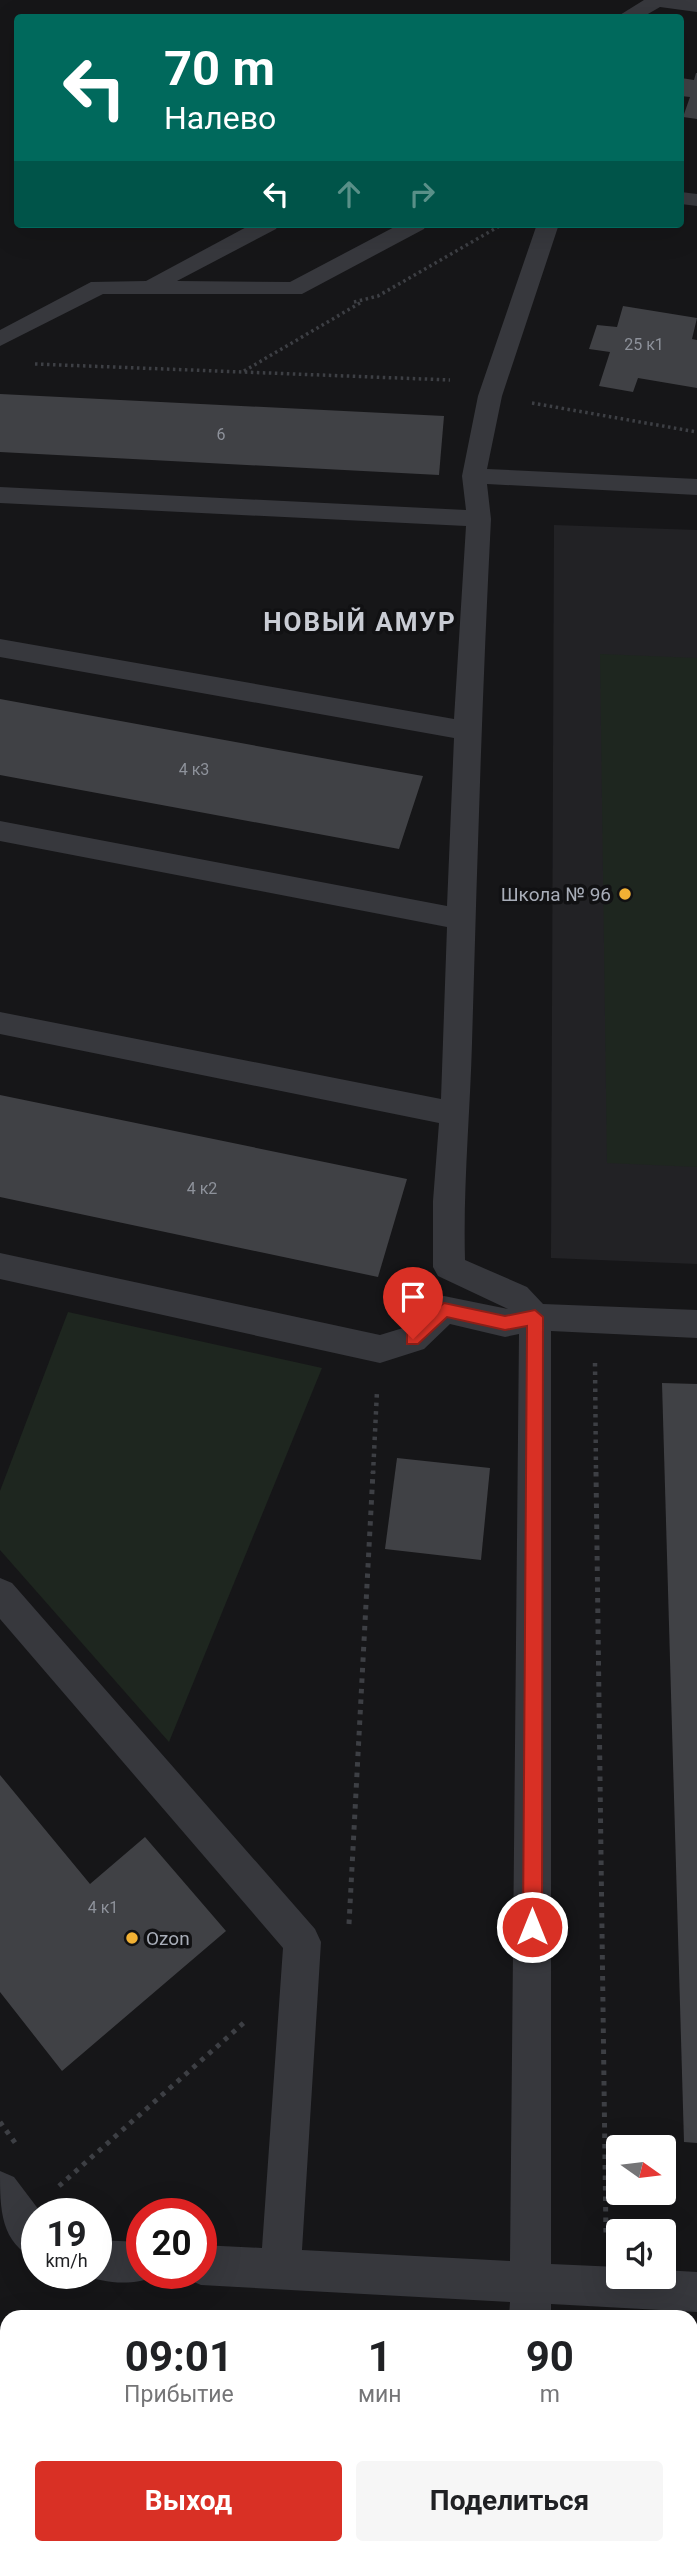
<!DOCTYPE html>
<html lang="ru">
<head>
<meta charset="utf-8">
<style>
  :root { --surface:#fff; --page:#f6f6f6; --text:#202124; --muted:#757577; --accent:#d93025 }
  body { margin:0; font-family:Roboto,sans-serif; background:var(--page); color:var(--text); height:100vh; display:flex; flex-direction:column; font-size:26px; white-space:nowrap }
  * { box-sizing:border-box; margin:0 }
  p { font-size:23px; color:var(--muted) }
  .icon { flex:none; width:38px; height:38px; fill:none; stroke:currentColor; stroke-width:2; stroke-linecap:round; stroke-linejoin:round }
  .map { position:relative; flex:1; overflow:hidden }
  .sheet { position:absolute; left:0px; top:2310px; width:698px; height:245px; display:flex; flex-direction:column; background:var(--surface); border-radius:21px 21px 0 0; box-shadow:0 7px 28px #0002 }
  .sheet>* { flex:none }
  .top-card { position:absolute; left:14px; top:14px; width:670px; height:214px; border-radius:7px; box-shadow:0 7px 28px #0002; background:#00695c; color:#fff; overflow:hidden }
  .needle { width:46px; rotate:104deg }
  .buttons { position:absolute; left:606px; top:2135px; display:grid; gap:14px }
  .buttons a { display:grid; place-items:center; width:70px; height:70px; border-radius:7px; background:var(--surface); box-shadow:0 7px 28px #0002; font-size:35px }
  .speed { position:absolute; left:21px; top:2198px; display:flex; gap:14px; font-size:35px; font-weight:700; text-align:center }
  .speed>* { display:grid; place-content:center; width:91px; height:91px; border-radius:50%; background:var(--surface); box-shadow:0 7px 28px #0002; line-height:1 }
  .speed small { font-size:18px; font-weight:400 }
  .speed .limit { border:10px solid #d22; background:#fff; color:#111 }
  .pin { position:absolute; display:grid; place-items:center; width:60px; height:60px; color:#fff; margin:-72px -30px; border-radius:50% 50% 50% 0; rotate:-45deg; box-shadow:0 0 7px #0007 }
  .pin .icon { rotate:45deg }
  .me { position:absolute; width:77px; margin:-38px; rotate:0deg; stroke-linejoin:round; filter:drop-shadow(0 0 5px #0008) }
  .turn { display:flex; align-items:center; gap:24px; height:147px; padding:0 35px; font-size:32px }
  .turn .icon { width:91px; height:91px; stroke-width:2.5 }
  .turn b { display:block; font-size:49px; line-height:60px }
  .lanes { display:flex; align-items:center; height:66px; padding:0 35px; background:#0003; justify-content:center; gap:35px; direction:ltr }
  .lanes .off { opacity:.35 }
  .eta { display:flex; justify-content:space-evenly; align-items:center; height:119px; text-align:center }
  .eta b { font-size:42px; font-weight:700; line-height:49px }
  .cta { display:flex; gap:14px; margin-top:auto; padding:14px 35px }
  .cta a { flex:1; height:80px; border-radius:7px; background:var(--accent); color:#fff; font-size:28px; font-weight:700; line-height:80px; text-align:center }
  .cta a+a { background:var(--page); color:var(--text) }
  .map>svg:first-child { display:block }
  .built { fill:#222225 }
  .green { fill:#1e261f }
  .building { fill:#404145 }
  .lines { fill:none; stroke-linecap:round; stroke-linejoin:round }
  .path-far2 { stroke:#3d3f44; stroke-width:3.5; stroke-dasharray:2.5 3.5; stroke-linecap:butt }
  .path-far1 { stroke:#3d3f44; stroke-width:4.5; stroke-dasharray:3.5 5; stroke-linecap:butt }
  .path { stroke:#3d3f44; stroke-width:5; stroke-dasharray:4.5 6; stroke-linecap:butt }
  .service { fill:#37383d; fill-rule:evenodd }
  .route { fill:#d93025; stroke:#8d1f18; stroke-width:2 }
  .poi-dot { fill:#f2b134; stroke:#111113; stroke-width:2.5 }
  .labels { text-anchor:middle; stroke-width:7; stroke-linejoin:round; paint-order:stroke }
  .number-label { font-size:16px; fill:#8e929b }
  .poi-label { font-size:19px; fill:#a8adb8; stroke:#111113; text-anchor:end }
  .district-label { font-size:26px; font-weight:bold; letter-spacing:2px; fill:#c9ccd4; stroke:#111113 }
</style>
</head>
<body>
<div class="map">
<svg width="697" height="2555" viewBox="0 0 697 2555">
  <rect width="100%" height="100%" fill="#161618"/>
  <path class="built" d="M554,525L697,530V1264L551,1258Z"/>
  <g class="green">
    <path d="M600,654L697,658V1167L607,1163Z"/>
    <path d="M68,1312L322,1368L169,1742L0,1550V1491Z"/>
    <path d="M0,2409H7V2548H447V2555H0Z"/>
  </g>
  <g class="building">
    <path d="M696,73H697V119L683,117L690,97L681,96V78L694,80Z"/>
    <path d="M623,306L697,318L692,339L697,340V388L638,378L633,392L599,386L610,352L589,349L597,325L617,327Z"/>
    <path d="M0,394L444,416L439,475L0,452Z"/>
    <path d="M0,699L355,764L423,776L399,849L0,775Z"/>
    <path d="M0,1095L407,1179L378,1277L0,1197Z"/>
    <path d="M662,1383L697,1384V2143L684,2142Z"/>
    <path d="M397,1458L490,1468L481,1560L385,1549Z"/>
    <path d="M0,1775L90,1884L145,1837L226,1931L62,2071L0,1992Z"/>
    <rect x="0" y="2431" width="7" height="92"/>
  </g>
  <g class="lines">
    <g class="path-far2">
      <path d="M354,302L378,296L503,224"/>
      <path d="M35,364L450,380"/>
      <path d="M244,371L360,303"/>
      <path d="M532,403L697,432"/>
    </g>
    <g class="path-far1">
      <path d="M595,1363L596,1474"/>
      <path d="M373,1474L377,1391"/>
    </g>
    <g class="path">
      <path d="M596,1472L606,2236"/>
      <path d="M349,1924L373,1472"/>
      <path d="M0,2122L16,2144"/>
      <path d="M59,2186L247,2020"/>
      <path d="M0,2390L7,2391"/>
      <path d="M469,2548V2555"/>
    </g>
    <g class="service">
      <path d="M644,0H697V12L660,7L641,18H615Z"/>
      <path d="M681,192L697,194V206L681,204Z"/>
      <path d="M252,224H279L276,229L177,281L290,282L400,224H427L424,229L302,294H103L0,346V330L91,282L146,281Z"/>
      <path d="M537,224H559L502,396L487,469L697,479V495L487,484L491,519C482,694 477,868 472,1043C470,1115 463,1187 465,1260L527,1287L543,1304L697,1310V1338L551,1331V2264L618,2267V2277H663V2270L697,2272V2312L551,2304V2317H509L510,2302L201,2285L187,2279L184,2273H201V2245L262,2248L283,1948L0,1619V1578L12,1583L315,1929L321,1942L302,2250L510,2261L519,1334L505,1337L450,1324L424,1349L380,1363L0,1279V1253L380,1335L403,1328L433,1299L444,1296L508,1309L438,1276L433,1267V1201L439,1123L0,1034V1012L441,1099L447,927L0,841V821L447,906L454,738L0,657V639L454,719L466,526L0,503V487L466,510L462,476L478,396Z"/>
      <path d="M0,2171L14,2177L42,2214H37V2260C0,2243 0,2209 0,2171Z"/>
      <path d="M96,2240L142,2242V2273H158L156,2276C134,2286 104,2284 82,2274L96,2273Z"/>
      <path d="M691,2421L697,2422V2464L691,2463Z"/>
      <rect x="508" y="2548" width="44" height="7"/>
    </g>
  </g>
  <path class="route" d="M444,1303L505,1316L535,1310L543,1317L542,1927L539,1934L532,1936L525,1934L523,1927L527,1326L505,1330L447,1317L418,1344H407V1334Z"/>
  <g class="poi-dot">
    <circle cx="625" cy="894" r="7"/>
    <circle cx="132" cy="1938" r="7"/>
  </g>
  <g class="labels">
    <g class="number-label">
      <text x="644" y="350">25 к1</text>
      <text x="221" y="440">6</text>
      <text x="194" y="775">4 к3</text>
      <text x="202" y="1194">4 к2</text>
      <text x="103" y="1913">4 к1</text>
    </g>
    <g class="poi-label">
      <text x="611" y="901">Школа № 96</text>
      <text x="146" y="1945" text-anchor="start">Ozon</text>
    </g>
    <g class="district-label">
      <text x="360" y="631">НОВЫЙ АМУР</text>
    </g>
  </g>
</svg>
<div class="buttons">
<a><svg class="needle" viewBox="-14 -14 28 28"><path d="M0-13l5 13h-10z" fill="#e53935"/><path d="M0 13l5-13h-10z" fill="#757577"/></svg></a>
<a><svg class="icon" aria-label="sound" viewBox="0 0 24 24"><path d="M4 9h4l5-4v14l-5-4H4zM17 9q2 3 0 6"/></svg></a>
</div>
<div class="speed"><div>19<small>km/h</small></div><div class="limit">20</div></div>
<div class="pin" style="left:413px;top:1339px;background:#d93025"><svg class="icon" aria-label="arrive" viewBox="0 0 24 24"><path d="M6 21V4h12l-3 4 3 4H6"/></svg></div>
<svg class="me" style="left:532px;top:1927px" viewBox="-20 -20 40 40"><circle r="17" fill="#d93025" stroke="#fff" stroke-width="3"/><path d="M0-11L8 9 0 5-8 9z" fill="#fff"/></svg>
<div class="top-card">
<div class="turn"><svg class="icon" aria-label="left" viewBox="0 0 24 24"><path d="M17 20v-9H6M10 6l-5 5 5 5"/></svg><div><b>70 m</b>Налево</div></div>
<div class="lanes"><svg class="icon" aria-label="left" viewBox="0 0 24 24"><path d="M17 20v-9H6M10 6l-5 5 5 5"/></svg><svg class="icon off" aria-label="ahead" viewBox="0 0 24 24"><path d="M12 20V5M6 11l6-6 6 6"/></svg><svg class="icon off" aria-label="right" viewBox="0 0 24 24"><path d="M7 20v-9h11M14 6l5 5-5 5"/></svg></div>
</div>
<section class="sheet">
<div class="eta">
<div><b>09:01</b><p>Прибытие</p></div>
<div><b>1</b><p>мин</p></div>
<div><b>90</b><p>m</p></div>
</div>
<div class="cta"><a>Выход</a><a>Поделиться</a></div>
</section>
</div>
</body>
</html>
